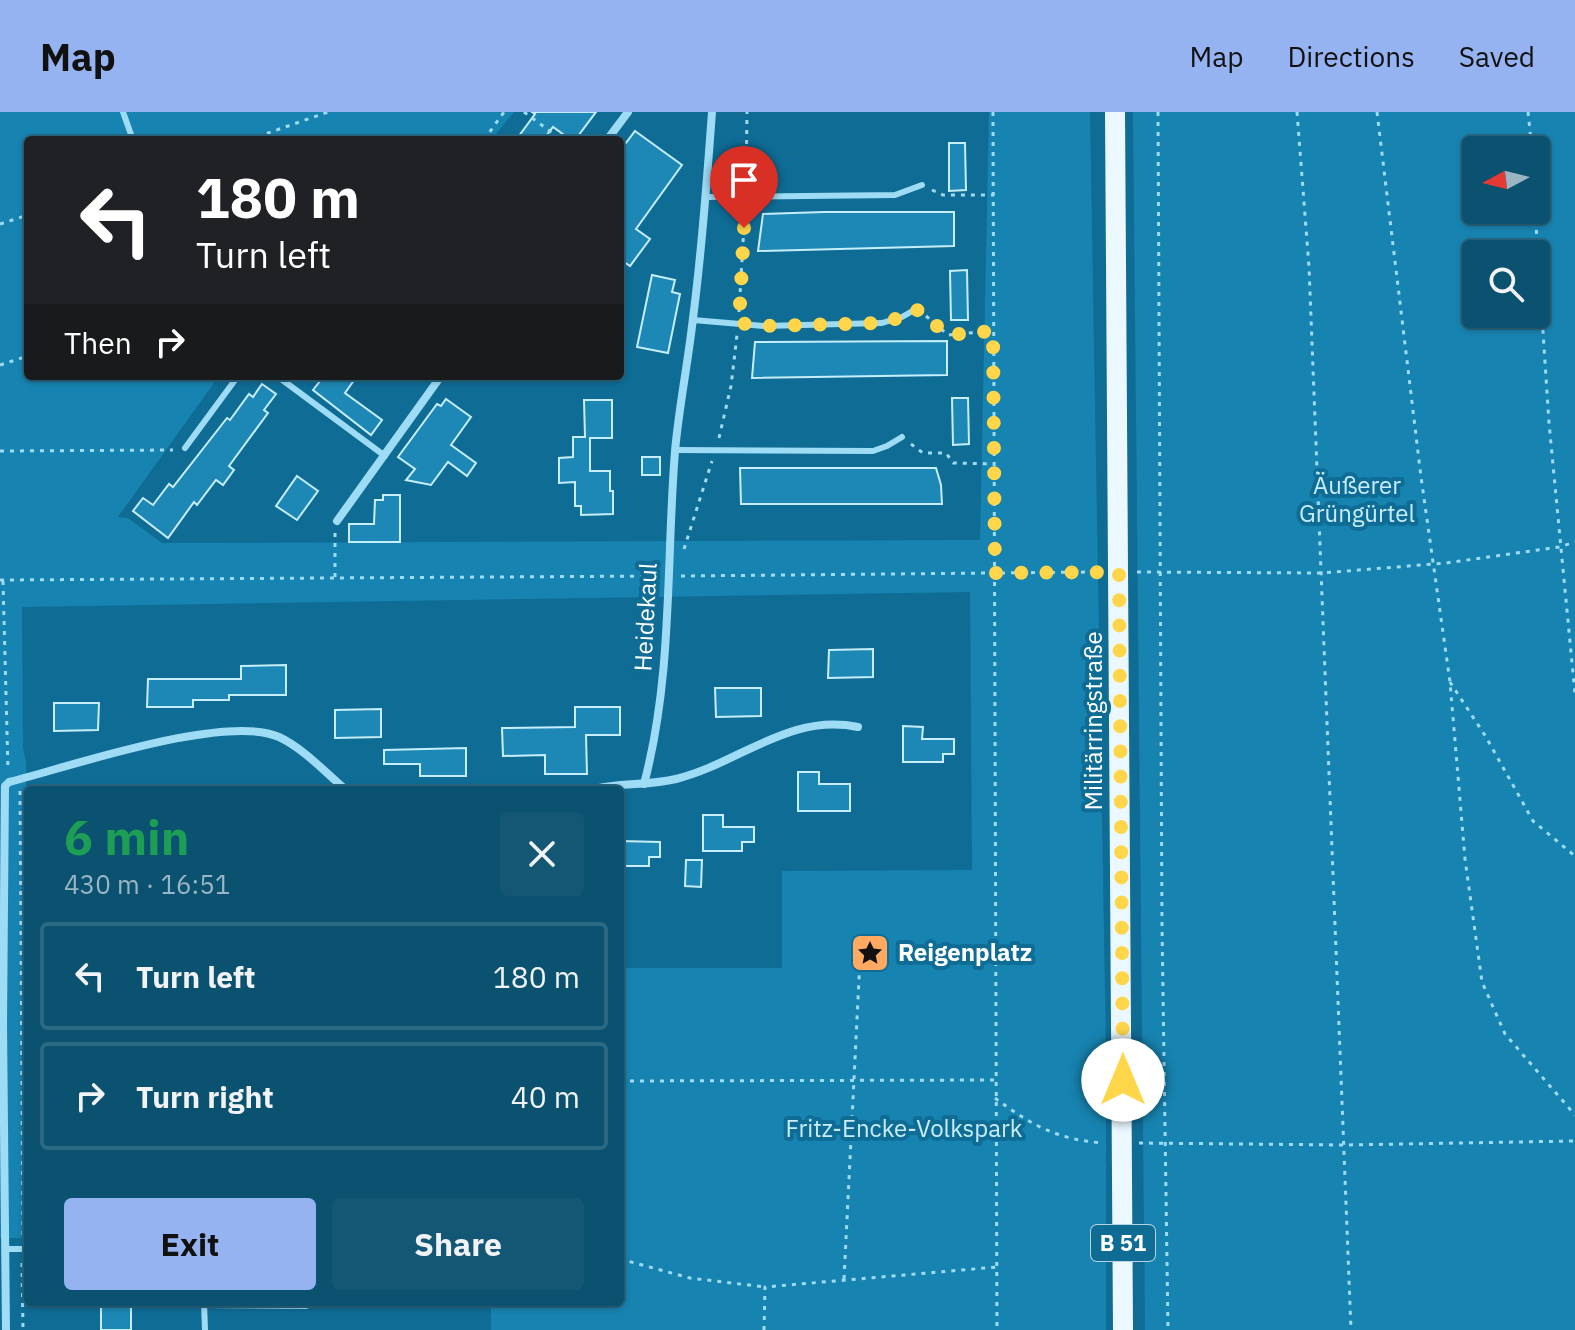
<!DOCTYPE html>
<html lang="en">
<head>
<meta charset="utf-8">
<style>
  :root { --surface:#0b5170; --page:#145775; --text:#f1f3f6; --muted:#9ab5c3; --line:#2b6883; --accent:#95b2f1 }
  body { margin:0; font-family:"IBM Plex Sans",sans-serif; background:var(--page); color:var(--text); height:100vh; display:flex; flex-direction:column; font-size:30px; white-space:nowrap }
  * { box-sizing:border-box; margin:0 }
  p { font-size:26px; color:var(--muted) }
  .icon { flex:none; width:44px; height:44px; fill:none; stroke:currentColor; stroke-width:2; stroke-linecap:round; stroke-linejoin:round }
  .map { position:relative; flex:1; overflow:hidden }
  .side { position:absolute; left:24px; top:674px; width:600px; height:520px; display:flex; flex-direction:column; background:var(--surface); border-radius:8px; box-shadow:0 2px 6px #0004,0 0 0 2px var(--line) }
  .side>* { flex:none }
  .top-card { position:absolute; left:24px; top:24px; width:600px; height:244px; border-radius:8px; box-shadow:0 2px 6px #0004,0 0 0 2px var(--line); background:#202124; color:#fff; overflow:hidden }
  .needle { width:52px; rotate:263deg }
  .fabs { position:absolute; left:1462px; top:24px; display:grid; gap:16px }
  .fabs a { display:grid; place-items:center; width:88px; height:88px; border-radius:8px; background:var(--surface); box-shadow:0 2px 6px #0004,0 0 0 2px var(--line); font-size:40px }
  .pin { position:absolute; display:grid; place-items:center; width:68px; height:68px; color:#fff; margin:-82px -34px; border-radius:50% 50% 50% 0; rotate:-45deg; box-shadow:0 0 8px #0007 }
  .pin .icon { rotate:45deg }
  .me { position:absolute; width:88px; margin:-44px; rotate:0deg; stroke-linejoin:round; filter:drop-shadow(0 0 6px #0008) }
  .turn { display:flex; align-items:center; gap:28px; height:168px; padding:0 40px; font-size:36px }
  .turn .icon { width:104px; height:104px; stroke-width:2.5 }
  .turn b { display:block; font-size:56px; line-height:68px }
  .then { display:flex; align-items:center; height:76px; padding:0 40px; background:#0003; gap:16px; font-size:30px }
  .round { display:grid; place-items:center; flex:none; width:84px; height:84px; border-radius:8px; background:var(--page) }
  .head { display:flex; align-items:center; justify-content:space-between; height:136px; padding:0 40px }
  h1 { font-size:48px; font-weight:700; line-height:60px; color:#1e9e55 }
  .cta { display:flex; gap:16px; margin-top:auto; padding:16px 40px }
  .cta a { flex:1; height:92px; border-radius:8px; background:var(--accent); color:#111; font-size:32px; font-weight:700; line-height:92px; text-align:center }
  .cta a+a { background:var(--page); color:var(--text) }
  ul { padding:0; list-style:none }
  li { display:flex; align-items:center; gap:24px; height:108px; margin:0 16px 12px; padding:0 24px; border:4px solid var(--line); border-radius:8px }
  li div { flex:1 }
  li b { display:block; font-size:30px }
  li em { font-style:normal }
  header { display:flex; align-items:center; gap:48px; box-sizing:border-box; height:112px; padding:0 40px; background:var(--accent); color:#111 }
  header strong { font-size:38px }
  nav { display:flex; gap:44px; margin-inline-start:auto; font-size:28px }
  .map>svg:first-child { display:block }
  .green { fill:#1783b0; fill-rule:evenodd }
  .building { fill:#1d88b5; stroke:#c6eefe; stroke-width:2 }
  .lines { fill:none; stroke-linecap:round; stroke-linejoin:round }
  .path { stroke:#9edbf4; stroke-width:3; stroke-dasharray:4 6; stroke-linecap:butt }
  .lane { stroke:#9edbf4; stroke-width:6 }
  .street { stroke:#9edbf4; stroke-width:8 }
  .primary { stroke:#ebf8ff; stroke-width:20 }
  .route { stroke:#ffd54a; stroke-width:14; stroke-dasharray:0 25.2 }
  .labels { text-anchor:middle; stroke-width:8; stroke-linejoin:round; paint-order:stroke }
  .shield { fill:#0f6c95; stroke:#b7d3df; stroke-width:2 }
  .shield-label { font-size:22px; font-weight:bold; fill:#fff }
  .park-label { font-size:24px; fill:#c6eefe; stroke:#0f6c95 }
  .street-label { font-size:24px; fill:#fff; stroke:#0f6c95 }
  .poi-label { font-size:24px; font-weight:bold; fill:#fff; stroke:#0f6c95; text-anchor:start }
</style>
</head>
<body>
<header>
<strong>Map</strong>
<nav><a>Map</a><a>Directions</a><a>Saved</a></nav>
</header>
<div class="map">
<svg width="1575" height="1218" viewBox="0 0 1575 1218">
  <rect width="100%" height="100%" fill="#0f6c95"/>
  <g class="green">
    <path d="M0,0H514L491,28H28V264H219L118,405L128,406L162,431L980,428L989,0H1090L1106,935V1218H491V1190H620V856H782V759L972,758L970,480L22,495L23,635L26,651L28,1126H0Z"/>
    <path d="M1133,0H1575V1218H1145ZM1476,38H1536V98H1476ZM1476,142H1536V202H1476Z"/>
  </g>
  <g class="building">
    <path d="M532,0H596L575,28H571L553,15L543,28H516L535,2Z"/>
    <path d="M635,19L682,53L636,117L650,127L630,154L620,147V39Z"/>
    <path d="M949,31H965L966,78L949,79Z"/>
    <path d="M824,100H954V134L758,139L763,102Z"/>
    <path d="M967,158L968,208H951L950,159Z"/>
    <path d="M652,163L675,168L672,180L680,182L668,241L637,235Z"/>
    <path d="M947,229V263L752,266L755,230Z"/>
    <path d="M324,264H357L345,281L382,308L371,323L313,278Z"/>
    <path d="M262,272L276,282L264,298L268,301L229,354L234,358L223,373L216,368L197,393L194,390L168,426L133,399L143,386L153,393L169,372L173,375L227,306L230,308L249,282L253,285Z"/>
    <path d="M952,286H968L969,332L953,333Z"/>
    <path d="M446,287L471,305L451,333L476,351L467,364L448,350L431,373L406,368L415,357L398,345L437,292L441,294Z"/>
    <path d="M584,288H612V326H590V359H610V379H613V402L581,403V394H575V370L559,371V346L573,345V325H585Z"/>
    <rect x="642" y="345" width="18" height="18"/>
    <path d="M740,356H936L941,373L942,392H741Z"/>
    <path d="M297,364L318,379L297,408L276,394Z"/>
    <path d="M383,383H400V430H349V412H374L375,388H383Z"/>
    <path d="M873,537V565L828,566L829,538Z"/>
    <path d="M286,553V583H229V588H193V595H147L148,567H241V554Z"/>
    <path d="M715,576H761V604L716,605Z"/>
    <path d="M54,591H99L98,618L54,619Z"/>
    <path d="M575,595H620V623H586L587,662H545V643L503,644L502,616L575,615Z"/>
    <path d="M381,597V625L335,626V598Z"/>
    <path d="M903,614L923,615L922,627H954V642H943V650H903Z"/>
    <path d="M466,636V664H420V652H384V638Z"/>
    <path d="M798,660H819V672H850V699H798Z"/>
    <path d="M703,703H723V715H754V730H742V739H703Z"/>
    <path d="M620,729L660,730V745H649V754H620Z"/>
    <path d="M686,748H702L701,775L685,774Z"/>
    <rect x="101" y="1190" width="30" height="28"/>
  </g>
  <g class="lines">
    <g class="path">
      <path d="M524,0L562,28"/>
      <path d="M993,0L997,1218"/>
      <path d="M1158,0L1162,813L1168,1218"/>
      <path d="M1297,0L1309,155L1351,1218"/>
      <path d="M1377,0L1421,365L1450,570L1465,747L1482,870L1505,922L1575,1003"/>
      <path d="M1528,0L1532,38"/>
      <path d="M248,28L328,0"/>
      <path d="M484,28L504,0"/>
      <path d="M746,72L747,0"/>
      <path d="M932,78L943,83H994"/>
      <path d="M1535,98L1549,311L1575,582"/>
      <path d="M0,112L28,103"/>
      <path d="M739,200L745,96"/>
      <path d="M926,204L948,223L991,219"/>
      <path d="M0,253L28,244"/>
      <path d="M719,326L731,274L737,223"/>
      <path d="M911,332L923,341H946L953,351L992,352"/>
      <path d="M0,339L173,338"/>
      <path d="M684,437L712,349"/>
      <path d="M1137,460L1322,461L1446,451L1559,435L1575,430"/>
      <path d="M681,464L1098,460"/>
      <path d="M335,465V420"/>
      <path d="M0,468L658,464"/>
      <path d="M3,469L8,658"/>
      <path d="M1450,570L1486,625L1533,709L1575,744"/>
      <path d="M20,679L23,1127"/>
      <path d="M620,969L995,968"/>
      <path d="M995,986C1031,1013 1058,1028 1104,1031"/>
      <path d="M1139,1031L1344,1033L1575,1029"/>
      <path d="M620,1147L690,1166L765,1175"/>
      <path d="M22,1151L23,1218"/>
      <path d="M844,1167L860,847"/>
      <path d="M764,1218L765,1175L997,1155"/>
    </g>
    <g class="lane">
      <path d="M123,0L133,28"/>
      <path d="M706,85L895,83L922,73"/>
      <path d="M693,208L764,214L882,211L902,205L916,197"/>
      <path d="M277,264L385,344"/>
      <path d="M185,336L238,264"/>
      <path d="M675,338L873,339L887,334L902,325"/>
      <path d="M6,1137H28"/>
      <path d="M204,1190L205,1218"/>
      <path d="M204,1193L306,1194"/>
    </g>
    <g class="street">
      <path d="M607,28L628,0"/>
      <path d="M337,409L441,264"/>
      <path d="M644,672C673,563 666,451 675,339C679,295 688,251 693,206C702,138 707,69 712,0"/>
      <path d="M590,678C618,670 648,674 676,667C740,651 788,601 858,615"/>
      <path d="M6,1218L3,912L5,674L9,670C69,655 225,601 279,625C303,636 326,661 346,678"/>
    </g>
    <path class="primary" d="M1115,0L1123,1218"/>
  </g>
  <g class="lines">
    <path class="route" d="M744,116L739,211L764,214L882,211L902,205L916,197L948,223L993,219L995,461L1119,460L1123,968"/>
  </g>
  <defs>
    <g id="sight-square" transform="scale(2)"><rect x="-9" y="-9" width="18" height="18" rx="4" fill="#ffa961" stroke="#0f6c95"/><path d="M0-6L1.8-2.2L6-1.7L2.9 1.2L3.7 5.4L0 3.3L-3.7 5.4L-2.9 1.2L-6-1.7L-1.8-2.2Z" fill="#111"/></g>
  </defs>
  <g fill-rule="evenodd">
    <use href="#sight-square" x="870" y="841"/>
  </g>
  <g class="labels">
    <rect class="shield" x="1091" y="1113" width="64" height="36" rx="6"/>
    <g class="shield-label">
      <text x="1123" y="1139">B 51</text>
    </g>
    <g class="park-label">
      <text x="1357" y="382">Äußerer<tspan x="1357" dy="28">Grüngürtel</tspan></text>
      <text x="904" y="1025">Fritz-Encke-Volkspark</text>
    </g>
    <g class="street-label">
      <text transform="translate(646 505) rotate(-87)" y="8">Heidekaul</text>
      <text transform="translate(1094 609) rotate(-90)" y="8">Militärringstraße</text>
    </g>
    <g class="poi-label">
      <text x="898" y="849">Reigenplatz</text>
    </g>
  </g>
</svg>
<div class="fabs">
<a><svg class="needle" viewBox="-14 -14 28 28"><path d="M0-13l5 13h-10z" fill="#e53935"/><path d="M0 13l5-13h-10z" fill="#9ab5c3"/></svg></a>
<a><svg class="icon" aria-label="search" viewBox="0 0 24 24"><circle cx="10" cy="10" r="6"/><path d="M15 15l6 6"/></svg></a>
</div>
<div class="pin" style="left:744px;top:116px;background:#d93025"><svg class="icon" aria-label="arrive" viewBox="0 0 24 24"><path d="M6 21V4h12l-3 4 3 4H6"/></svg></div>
<svg class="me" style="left:1123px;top:968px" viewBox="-20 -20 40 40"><circle r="19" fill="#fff"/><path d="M0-13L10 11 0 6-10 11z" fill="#ffd54a"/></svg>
<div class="top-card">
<div class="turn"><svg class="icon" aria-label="left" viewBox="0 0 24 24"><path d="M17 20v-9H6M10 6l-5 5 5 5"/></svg><div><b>180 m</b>Turn left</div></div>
<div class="then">Then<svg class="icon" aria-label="right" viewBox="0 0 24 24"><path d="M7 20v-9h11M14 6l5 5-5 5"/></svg></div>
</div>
<section class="side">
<div class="head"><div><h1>6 min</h1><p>430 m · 16:51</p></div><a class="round"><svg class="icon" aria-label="close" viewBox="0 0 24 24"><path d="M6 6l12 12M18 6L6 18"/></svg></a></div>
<ul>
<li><svg class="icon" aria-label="left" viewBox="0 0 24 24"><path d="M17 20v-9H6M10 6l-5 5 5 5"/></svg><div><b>Turn left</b></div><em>180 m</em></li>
<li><svg class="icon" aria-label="right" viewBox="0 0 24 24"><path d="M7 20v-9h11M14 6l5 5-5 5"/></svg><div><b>Turn right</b></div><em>40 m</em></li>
</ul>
<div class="cta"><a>Exit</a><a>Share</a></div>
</section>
</div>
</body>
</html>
